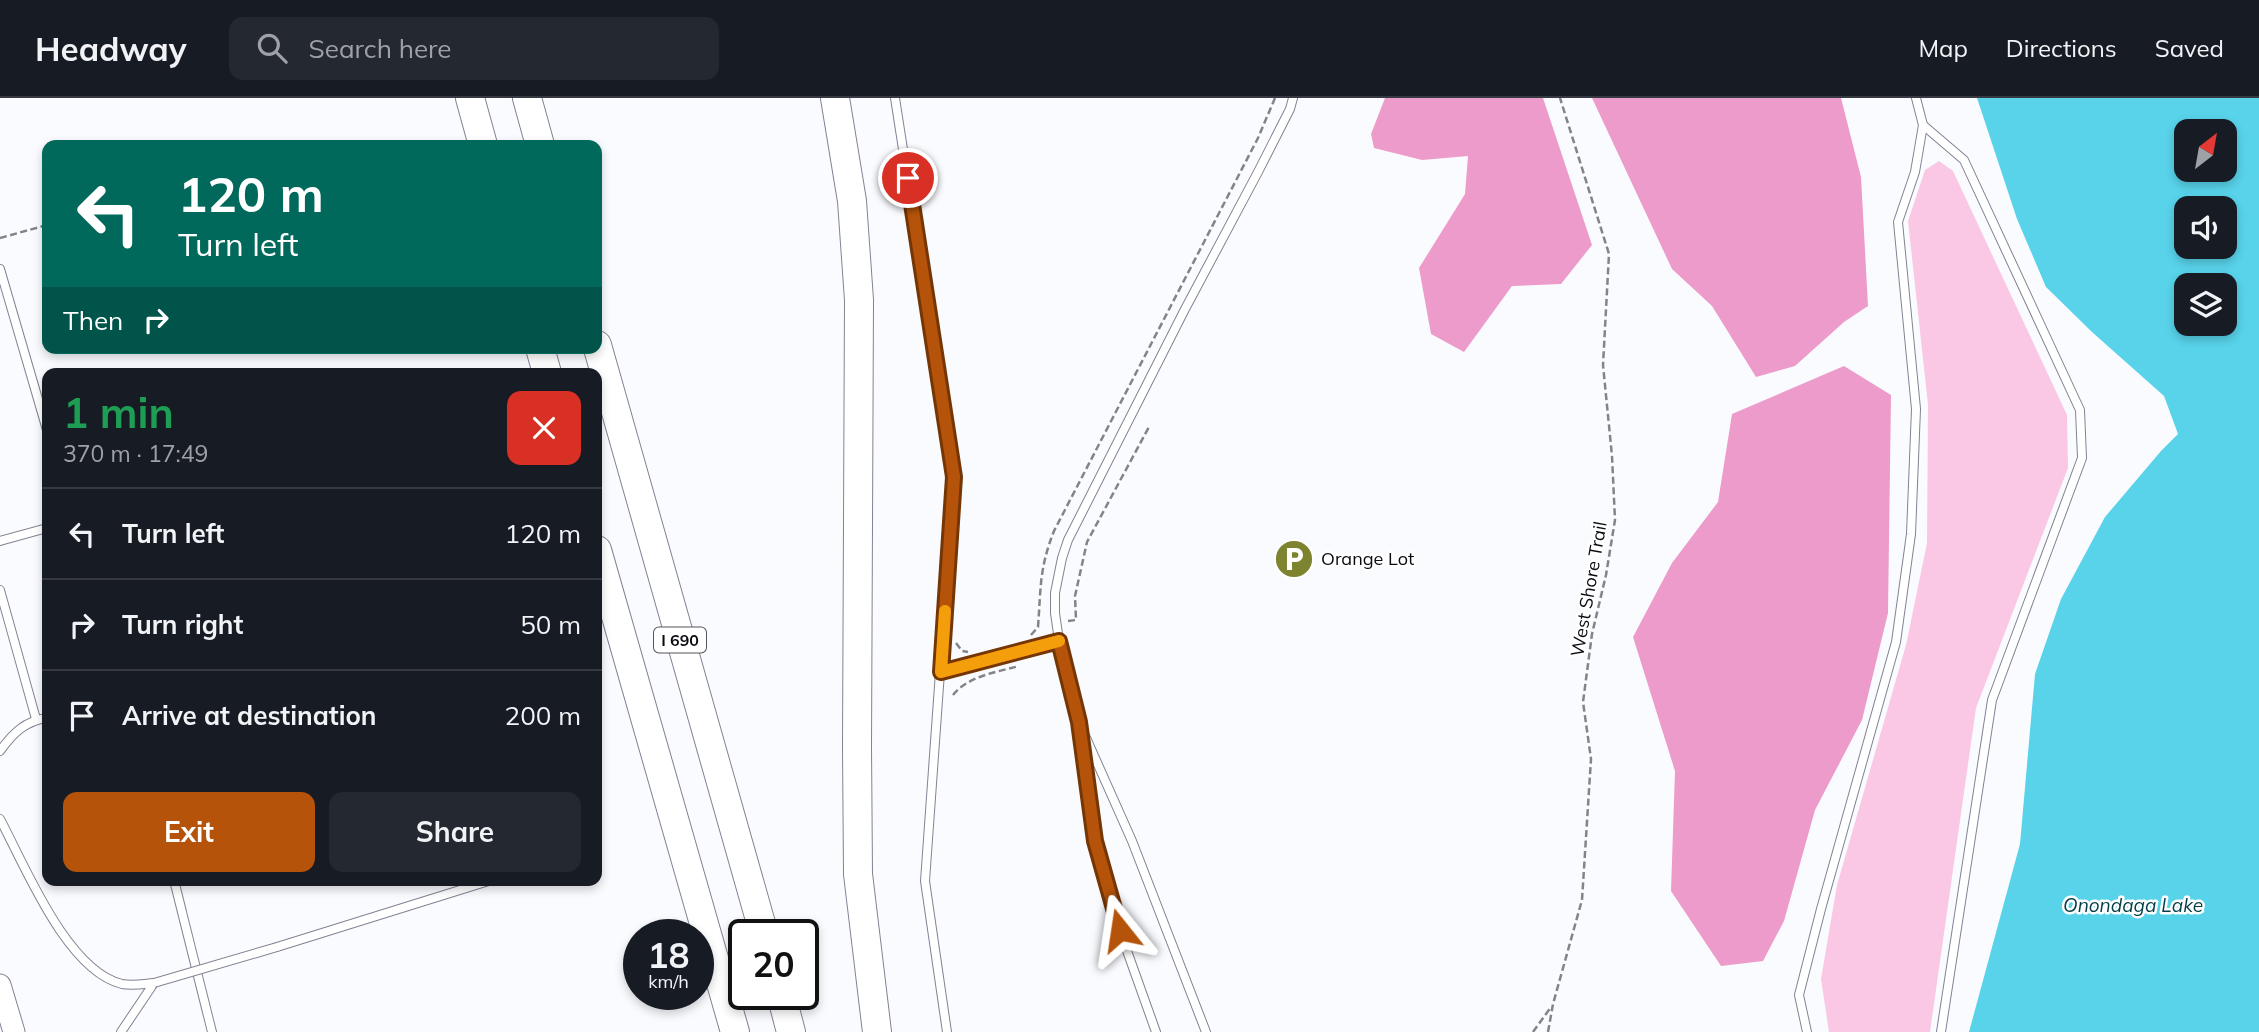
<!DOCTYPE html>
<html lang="en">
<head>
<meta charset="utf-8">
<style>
  :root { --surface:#171b24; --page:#242831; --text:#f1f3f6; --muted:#9ea1a6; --line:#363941; --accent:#b45309 }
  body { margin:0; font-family:Mulish,sans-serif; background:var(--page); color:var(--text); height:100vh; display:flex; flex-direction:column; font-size:26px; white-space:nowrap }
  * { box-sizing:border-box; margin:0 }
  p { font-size:23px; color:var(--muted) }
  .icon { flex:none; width:38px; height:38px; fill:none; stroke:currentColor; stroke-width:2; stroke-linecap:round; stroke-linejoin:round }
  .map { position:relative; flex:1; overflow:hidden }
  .sheet { position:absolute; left:42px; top:270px; width:560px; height:518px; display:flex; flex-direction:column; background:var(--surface); border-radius:14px; box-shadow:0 4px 10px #0003 }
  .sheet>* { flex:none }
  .top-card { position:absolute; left:42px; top:42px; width:560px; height:214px; border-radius:14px; box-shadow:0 4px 10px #0003; background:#00695c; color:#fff; overflow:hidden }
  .needle { width:46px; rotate:31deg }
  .fabs { position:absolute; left:2174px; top:21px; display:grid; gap:14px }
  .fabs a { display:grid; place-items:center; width:63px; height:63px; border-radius:14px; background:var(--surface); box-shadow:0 4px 10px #0003; font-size:35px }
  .speed { position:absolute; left:623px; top:821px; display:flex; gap:14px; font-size:35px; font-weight:700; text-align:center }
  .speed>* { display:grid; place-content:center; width:91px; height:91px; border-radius:50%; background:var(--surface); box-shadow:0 4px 10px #0003; line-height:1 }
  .speed small { font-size:18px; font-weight:400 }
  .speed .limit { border:4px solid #111; border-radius:10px; background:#fff; color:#111 }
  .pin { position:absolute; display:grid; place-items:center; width:60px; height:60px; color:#fff; margin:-30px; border:4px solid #fff; border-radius:50%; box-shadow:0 2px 7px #0007 }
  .me { position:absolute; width:77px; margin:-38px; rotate:345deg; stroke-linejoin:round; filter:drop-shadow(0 0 5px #0008) }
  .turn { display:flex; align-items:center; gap:24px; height:147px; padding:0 21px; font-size:32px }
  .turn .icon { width:91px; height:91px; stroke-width:2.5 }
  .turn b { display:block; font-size:49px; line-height:60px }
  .then { display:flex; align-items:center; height:66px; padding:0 21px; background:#0003; gap:14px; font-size:26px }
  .round { display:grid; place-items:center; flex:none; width:74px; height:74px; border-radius:14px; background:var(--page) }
  .summary { display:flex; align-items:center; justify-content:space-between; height:119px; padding:0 21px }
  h1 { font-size:42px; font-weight:700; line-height:52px; color:#1e9e55 }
  .action { display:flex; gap:14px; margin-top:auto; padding:14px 21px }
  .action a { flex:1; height:80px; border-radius:14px; background:var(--accent); color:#fff; font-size:28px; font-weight:700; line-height:80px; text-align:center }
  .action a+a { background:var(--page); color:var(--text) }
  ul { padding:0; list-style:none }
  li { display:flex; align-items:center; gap:21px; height:91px; padding:0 21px; border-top:2px solid var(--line) }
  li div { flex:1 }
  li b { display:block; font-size:26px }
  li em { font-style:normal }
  header { display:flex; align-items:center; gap:42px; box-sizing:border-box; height:98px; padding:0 35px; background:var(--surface); border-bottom:2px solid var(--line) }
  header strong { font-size:33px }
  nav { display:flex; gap:38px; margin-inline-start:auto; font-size:24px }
  .search { width:490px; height:63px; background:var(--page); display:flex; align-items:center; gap:18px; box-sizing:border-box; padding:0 24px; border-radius:14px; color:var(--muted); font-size:26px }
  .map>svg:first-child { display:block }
  .green { fill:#fac8e4 }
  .forest { fill:#ec9bcb }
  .water { fill:#58d3ea; fill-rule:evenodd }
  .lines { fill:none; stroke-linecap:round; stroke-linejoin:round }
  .service-casing { stroke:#818393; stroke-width:10 }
  .secondary-casing { stroke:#818393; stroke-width:23 }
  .motorway-casing { stroke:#818393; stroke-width:30 }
  .path { stroke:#838489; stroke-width:2.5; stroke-dasharray:7 3.5; stroke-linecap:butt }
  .service { stroke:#fff; stroke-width:8 }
  .secondary { stroke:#fff; stroke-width:21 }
  .motorway { stroke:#fff; stroke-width:28 }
  .service-bridge-casing { stroke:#818393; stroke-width:10; stroke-linecap:butt }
  .service-bridge { stroke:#fff; stroke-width:8 }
  .route-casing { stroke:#753606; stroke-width:18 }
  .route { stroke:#b45309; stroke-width:12 }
  .slow { stroke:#f59e0b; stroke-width:12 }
  .labels { text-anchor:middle; stroke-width:5; stroke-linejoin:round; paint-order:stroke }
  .shield { fill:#fff; stroke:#545458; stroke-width:2 }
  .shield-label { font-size:16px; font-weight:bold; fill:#0a0b11 }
  .poi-label { font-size:18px; fill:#0a0b11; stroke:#fff; text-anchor:start }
  .street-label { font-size:18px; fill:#0a0b11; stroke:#fff }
  .water-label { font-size:19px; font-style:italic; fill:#033f48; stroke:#fff }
</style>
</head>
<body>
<header>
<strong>Headway</strong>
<div class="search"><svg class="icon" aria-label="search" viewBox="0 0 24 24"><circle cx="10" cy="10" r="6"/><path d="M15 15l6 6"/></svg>Search here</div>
<nav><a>Map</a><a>Directions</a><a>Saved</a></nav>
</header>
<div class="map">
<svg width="2259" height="934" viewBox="0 0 2259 934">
  <rect width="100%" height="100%" fill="#fafbff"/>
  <path class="green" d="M1939,63L1953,73L2067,317L2068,370L1976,610L1930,934H1829L1821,881L1837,787L1906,547L1927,445L1928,307L1908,123L1925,72Z"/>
  <g class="forest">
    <path d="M1385,0H1543L1592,147L1561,186L1512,188L1464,254L1431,236L1419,170L1465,96L1468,58L1422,62L1374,50L1371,36Z"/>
    <path d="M1592,0H1841L1861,79L1868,208L1844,224L1795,268L1756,279L1712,208L1672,171Z"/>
    <path d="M1844,268L1891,297L1888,515L1862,622L1815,712L1784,823L1763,863L1721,868L1671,793L1675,673L1633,539L1672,465L1718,404L1732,316Z"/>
  </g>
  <path class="water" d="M1977,0H2259V934H1969L2020,746L2035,576L2061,501L2105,419L2161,353L2178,336L2164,298L2092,234L2046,189L2017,121ZM2186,33H2224V72H2186ZM2186,110H2224V149H2186ZM2186,187H2224V226H2186Z"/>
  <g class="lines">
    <g class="service-casing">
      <g id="service">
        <path d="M895,0L954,379L925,783L947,934"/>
        <path d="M1916,0L1923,27L1964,62L2080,312L2082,360L1992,602L1941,934"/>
        <path d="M0,171L47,332"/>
        <path d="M0,443L47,430"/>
        <path d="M0,492L36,621"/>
        <path d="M941,574L1059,543"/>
        <path d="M1080,633L1095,742L1126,850L1156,934"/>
        <path d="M0,653C13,635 25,623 47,620"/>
        <path d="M0,721C25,768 67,873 122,886C133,888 143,886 154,885"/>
        <path d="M174,782L212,934"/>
        <path d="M277,849L492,782"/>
        <path d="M121,934L154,885"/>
        <path d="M1206,934L1132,743L1079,624L1059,543L1055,515V495L1062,460L1068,442L1184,213L1258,74L1290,11L1293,0"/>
        <path d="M1807,934L1799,897L1821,811L1896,544L1911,436L1916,311L1898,124L1915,74L1923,27"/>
      </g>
    </g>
    <g class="secondary-casing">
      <path id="secondary" d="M0,887L14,934"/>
    </g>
    <g class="motorway-casing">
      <g id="motorway">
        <path d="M470,0L483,47"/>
        <path d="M527,0L540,47"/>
        <path d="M835,0L852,103L859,202L857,649L858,776L877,934"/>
        <path d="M597,247L764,836"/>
        <path d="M540,250L547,275"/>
        <path d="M597,452L735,934"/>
        <path d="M781,896L791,934"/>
      </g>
    </g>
    <g class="path">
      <path d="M0,140L47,127"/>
      <path d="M1068,523L1076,522L1075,498L1087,444L1150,327"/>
      <path d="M1031,537L1038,529C1041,490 1039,471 1054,433L1258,40L1275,0"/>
      <path d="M956,545L962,553L968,554"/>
      <path d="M953,597C968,578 997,574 1019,568"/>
      <path d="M1533,934L1551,909"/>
      <path d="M1548,934L1553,906L1582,802L1591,661L1583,604L1592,536L1606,477L1615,422L1612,358L1603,267L1609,156L1560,0"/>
    </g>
    <use href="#service" class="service"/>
    <use href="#secondary" class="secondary"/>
    <use href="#motorway" class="motorway"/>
    <g class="service-bridge-casing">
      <path id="service-bridge" d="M154,885L277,849"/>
    </g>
    <use href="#service-bridge" class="service-bridge"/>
  </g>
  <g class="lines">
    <g class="route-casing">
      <path id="route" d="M908,80L954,379L941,574L1059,543L1079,624L1095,743L1120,832"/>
    </g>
    <use href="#route" class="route"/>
    <path class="slow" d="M945,513L941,574L1059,543"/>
  </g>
  <defs>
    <g id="parking-disc" transform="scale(2.0125)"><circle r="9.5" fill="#7d832e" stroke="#fff"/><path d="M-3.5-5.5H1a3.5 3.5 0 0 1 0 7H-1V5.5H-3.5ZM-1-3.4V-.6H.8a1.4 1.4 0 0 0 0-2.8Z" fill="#fff"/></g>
  </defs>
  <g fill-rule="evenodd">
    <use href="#parking-disc" x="1294" y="461"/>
  </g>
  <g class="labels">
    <rect class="shield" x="654" y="529.5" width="52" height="25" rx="5"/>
    <g class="shield-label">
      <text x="680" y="548">I 690</text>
    </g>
    <g class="poi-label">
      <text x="1321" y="467">Orange Lot</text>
    </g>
    <g class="street-label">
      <text transform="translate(1589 491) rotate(-80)" y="6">West Shore Trail</text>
    </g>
    <g class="water-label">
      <text x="2133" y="814">Onondaga Lake</text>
    </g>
  </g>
</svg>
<div class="fabs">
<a><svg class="needle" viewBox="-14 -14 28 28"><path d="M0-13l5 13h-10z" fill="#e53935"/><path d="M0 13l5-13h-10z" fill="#9ea1a6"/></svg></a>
<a><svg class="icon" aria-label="sound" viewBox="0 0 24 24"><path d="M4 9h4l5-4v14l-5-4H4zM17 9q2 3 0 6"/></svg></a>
<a><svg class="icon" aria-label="layers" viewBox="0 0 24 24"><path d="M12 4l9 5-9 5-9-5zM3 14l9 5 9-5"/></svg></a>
</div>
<div class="speed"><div>18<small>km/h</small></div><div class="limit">20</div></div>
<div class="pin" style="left:908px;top:80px;background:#d93025"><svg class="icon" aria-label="arrive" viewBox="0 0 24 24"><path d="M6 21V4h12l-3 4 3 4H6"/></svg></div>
<svg class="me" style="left:1120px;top:832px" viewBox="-20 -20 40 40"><path d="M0-17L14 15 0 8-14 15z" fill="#b45309" stroke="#fff" stroke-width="4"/></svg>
<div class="top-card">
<div class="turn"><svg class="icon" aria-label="left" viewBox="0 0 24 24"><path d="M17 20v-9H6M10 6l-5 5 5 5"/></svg><div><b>120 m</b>Turn left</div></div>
<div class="then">Then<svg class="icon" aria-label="right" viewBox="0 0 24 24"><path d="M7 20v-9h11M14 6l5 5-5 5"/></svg></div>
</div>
<section class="sheet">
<div class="summary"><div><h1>1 min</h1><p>370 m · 17:49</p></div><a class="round" style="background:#d93025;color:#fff"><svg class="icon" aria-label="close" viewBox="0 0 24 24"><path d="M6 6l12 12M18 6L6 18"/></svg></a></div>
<ul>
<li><svg class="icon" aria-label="left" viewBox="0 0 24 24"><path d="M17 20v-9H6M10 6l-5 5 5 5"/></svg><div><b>Turn left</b></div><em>120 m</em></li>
<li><svg class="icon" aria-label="right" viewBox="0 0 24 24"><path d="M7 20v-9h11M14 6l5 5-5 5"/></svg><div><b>Turn right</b></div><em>50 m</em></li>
<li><svg class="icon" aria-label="arrive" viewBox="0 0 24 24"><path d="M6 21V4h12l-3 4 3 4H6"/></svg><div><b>Arrive at destination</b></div><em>200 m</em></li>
</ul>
<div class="action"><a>Exit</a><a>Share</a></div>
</section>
</div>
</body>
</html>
